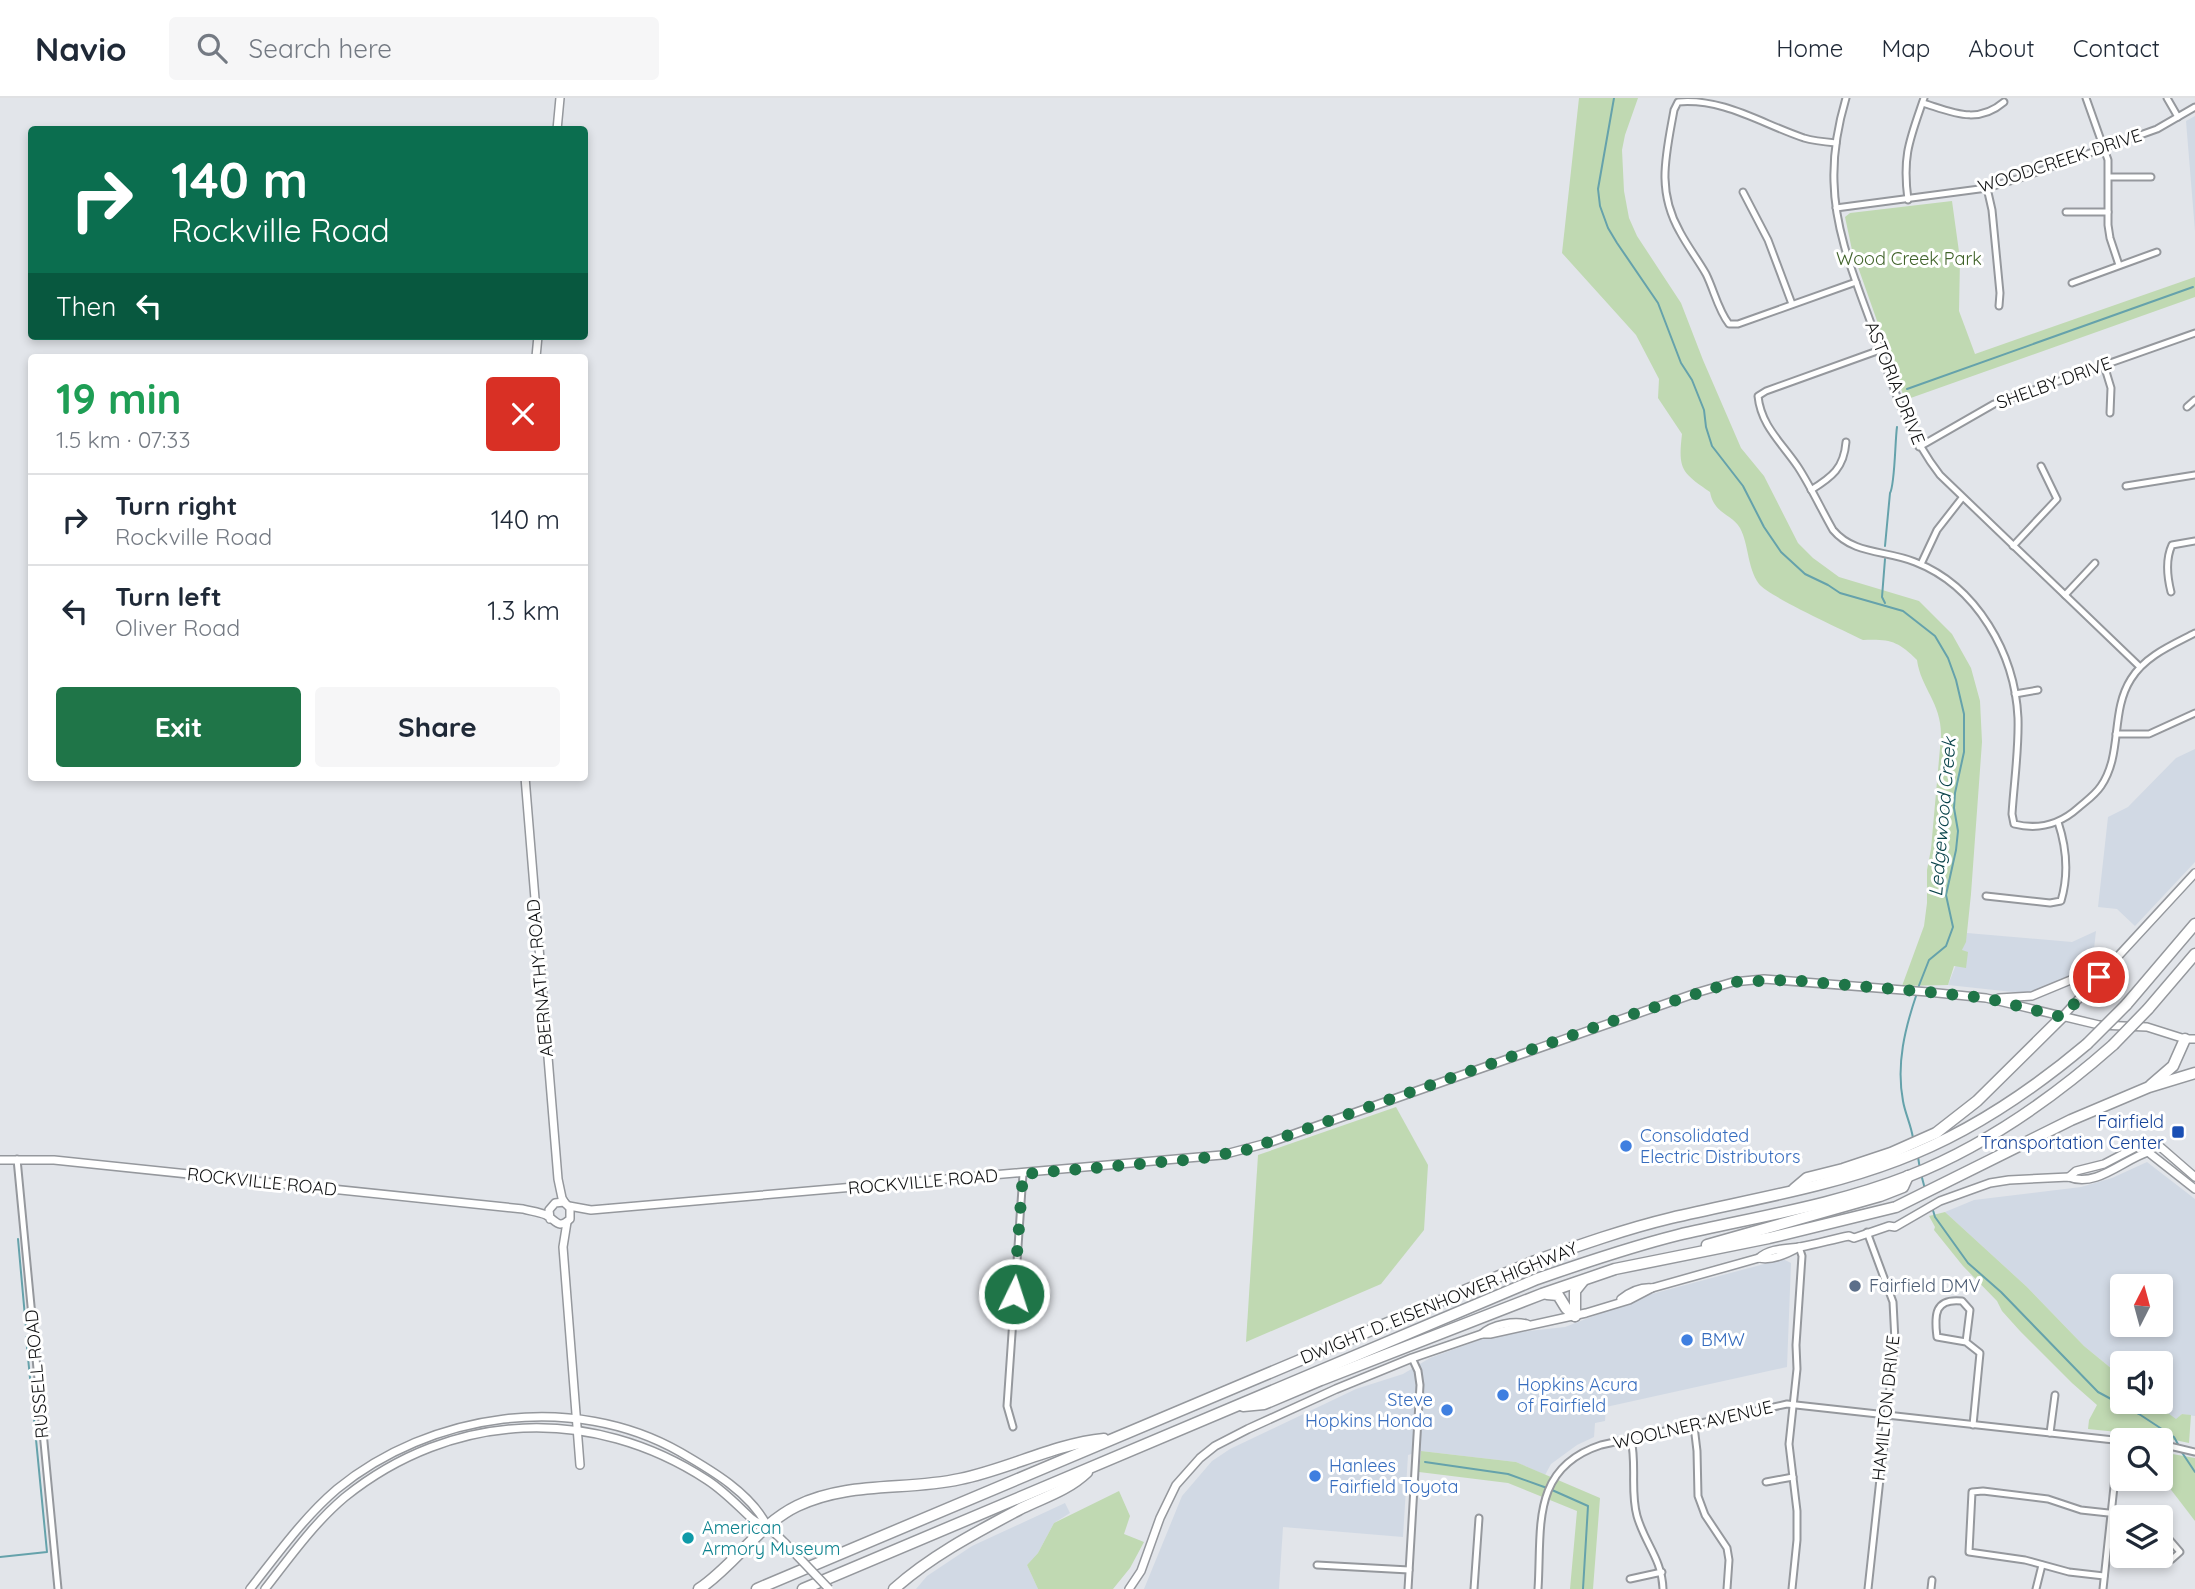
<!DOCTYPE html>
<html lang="en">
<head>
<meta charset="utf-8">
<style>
  :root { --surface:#fff; --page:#f6f6f7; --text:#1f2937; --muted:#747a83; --line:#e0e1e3; --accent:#1f7548 }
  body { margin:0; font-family:Quicksand,sans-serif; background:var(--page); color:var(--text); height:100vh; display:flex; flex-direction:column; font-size:26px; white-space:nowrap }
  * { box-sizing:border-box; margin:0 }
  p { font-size:23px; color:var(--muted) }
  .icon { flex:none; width:38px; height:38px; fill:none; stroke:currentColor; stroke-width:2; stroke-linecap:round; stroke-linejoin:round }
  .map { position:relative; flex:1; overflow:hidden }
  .details { position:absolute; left:28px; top:256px; width:560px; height:427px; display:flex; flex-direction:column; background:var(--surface); border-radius:7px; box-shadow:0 4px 10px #0003 }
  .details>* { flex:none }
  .banner { position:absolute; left:28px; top:28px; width:560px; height:214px; border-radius:7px; box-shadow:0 4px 10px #0003; background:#0b6e4f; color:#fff; overflow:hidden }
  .needle { width:46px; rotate:6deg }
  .controls { position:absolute; left:2110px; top:1176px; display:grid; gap:14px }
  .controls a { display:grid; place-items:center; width:63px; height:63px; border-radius:7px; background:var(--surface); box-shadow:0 4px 10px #0003; font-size:35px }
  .pin { position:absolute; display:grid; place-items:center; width:60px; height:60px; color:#fff; margin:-30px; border:4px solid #fff; border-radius:50%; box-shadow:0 2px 7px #0007 }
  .me { position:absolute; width:77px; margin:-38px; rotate:4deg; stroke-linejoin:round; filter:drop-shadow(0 0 5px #0008) }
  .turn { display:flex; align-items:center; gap:24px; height:147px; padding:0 28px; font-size:32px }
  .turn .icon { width:91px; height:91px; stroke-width:2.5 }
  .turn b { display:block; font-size:49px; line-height:60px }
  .then { display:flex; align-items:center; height:66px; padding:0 28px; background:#0003; gap:14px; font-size:26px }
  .round { display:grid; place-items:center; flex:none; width:74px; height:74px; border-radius:7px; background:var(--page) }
  .overview { display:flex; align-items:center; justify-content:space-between; height:119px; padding:0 28px }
  h1 { font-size:42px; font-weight:700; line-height:52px; color:#1e9e55 }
  .action { display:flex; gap:14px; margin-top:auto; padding:14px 28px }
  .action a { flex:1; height:80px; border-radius:7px; background:var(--accent); color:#fff; font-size:28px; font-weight:700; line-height:80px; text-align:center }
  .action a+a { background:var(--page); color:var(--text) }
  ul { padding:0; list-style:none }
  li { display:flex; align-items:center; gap:21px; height:91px; padding:0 28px; border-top:2px solid var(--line) }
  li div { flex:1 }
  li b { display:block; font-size:26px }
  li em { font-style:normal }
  header { display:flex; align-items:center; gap:42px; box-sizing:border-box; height:98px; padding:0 35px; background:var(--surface); border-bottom:2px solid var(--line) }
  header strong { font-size:33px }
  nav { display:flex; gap:38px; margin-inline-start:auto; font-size:24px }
  .search { width:490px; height:63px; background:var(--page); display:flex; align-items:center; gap:18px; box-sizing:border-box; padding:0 24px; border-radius:7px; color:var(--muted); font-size:26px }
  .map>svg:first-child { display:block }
  .built { fill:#d1d9e4; fill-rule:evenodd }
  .green { fill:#c0d9b2 }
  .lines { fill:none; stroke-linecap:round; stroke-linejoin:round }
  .stream { stroke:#65a2ab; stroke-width:2 }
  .street-casing { stroke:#95989d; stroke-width:9 }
  .secondary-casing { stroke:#95989d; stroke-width:10 }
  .highway-casing { stroke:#95989d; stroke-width:13 }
  .street { stroke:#fff; stroke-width:5 }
  .secondary { stroke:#fff; stroke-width:7 }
  .highway { stroke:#fff; stroke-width:10 }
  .secondary-bridge-casing { stroke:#95989d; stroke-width:10; stroke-linecap:butt }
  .highway-bridge-casing { stroke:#95989d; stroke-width:13; stroke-linecap:butt }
  .secondary-bridge { stroke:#fff; stroke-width:7 }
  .highway-bridge { stroke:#fff; stroke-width:10 }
  .route { stroke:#1f7548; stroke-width:12; stroke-dasharray:0 21.6 }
  .transit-dot { fill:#1a4fb4; stroke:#fff; stroke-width:2.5 }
  .shop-dot { fill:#3f7fe0; stroke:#fff; stroke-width:2.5 }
  .service-dot { fill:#5c6f8a; stroke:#fff; stroke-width:2.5 }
  .culture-dot { fill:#0f9aa8; stroke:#fff; stroke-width:2.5 }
  .labels { text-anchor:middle; stroke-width:6; stroke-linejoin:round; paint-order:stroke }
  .street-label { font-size:18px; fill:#111213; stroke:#fff }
  .park-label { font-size:18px; fill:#40632a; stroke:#fff }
  .transit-label { font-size:18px; fill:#164399; stroke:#fff; text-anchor:end }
  .shop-label { font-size:18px; fill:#366cbe; stroke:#fff; text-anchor:start }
  .service-label { font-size:18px; fill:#4e5e75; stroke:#fff; text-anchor:start }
  .culture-label { font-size:18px; fill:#0d838f; stroke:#fff; text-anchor:start }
  .water-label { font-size:19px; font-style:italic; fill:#09434a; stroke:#fff }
</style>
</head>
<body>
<header>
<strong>Navio</strong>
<div class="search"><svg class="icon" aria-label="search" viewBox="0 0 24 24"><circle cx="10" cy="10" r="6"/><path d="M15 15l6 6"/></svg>Search here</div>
<nav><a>Home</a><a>Map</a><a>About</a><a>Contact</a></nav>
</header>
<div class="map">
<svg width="2195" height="1491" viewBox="0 0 2195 1491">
  <rect width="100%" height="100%" fill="#e2e5ea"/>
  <g class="built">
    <path d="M2195,18V133L2186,23Z"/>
    <path d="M2195,651V764L2135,828L2117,811L2098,809L2108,719L2128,709L2176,660Z"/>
    <path d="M2096,833L2092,869L2049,887L2031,894H2013L1948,887L1965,844L1967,835L2072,844Z"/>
    <path d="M2147,1064L2195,1101V1318L2182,1316L2176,1322L2153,1304H2161V1265H2123V1280L2084,1248L2027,1189L1945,1114L1974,1102L2081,1089L2112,1080ZM2123,1188H2161V1227H2123Z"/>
    <path d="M1783,1161L1791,1165L1787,1269L1606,1309L1605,1323L1595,1325L1594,1339L1577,1347L1551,1366L1545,1377L1516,1364L1421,1353L1408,1357L1403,1439L1283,1429L1279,1491H1144L1182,1398L1212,1363L1230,1351L1356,1291L1403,1276L1430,1260L1493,1237L1565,1229L1648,1197Z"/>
    <path d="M1065,1405L1070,1415L1054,1425L1038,1455L1027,1467L1038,1491H916L927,1478L972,1448Z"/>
  </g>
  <g class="green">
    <path d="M1579,0H1638L1625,37L1622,52L1624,93L1629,120L1637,138L1681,205L1703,262L1741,350L1764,378L1798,445L1813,460L1839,479L1919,503L1952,536L1971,570L1980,603L1982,644L1971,796L1966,844L1962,852L1968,854L1966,870L1954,868L1948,887L1902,888L1924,828L1927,805V772L1931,751L1941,639C1942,605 1921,591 1917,562C1898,543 1890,541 1863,542C1845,533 1768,498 1759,486C1747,469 1749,447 1740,430C1732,416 1714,416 1710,394C1681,374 1678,371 1682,336L1658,300L1659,281L1636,237L1562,155Z"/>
    <path d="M1952,103L1960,161L1959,213L1975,256L2195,179V199L1905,302L1852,152L1845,119L1850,115Z"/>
    <path d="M1396,1009L1428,1067L1424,1132L1381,1186L1246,1244L1258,1057Z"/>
    <path d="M1945,1114L2027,1189L2084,1248L2123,1280V1304H2153L2176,1321L2182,1316L2191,1317L2189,1345L2156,1338L2088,1331L2089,1322L2097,1307L2072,1285L2020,1233L2002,1213L1997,1203L1963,1168L1934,1132L1935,1129L1929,1118Z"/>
    <path d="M1421,1353L1516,1364L1600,1400L1593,1491H1570L1577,1413L1508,1385L1419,1374Z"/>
    <path d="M2161,1354L2195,1360V1423L2162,1380Z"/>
    <path d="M1119,1393L1130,1418L1124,1436L1144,1444L1130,1470L1113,1491H1038L1027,1467L1038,1455L1054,1425Z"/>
  </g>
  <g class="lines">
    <g class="stream">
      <path d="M1614,0L1598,91L1600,108L1608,130L1617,145L1658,205L1681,265L1692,282L1704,312L1706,329L1712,348L1743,388L1764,429L1781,454L1805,476L1828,487L1840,495L1903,513L1935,538L1948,560L1956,582L1964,616V654L1955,695L1954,710L1958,733L1956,752L1946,797L1953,829L1946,848L1929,862L1918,890"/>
      <path d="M1907,291L2193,189"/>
      <path d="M1885,448L1890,395C1895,387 1895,342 1897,329"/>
      <path d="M1885,461L1882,499L1885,505"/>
      <path d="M1913,1040C1911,1027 1905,1015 1903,1003C1896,966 1905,930 1917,895"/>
      <path d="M1918,1059L1920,1071"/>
      <path d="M1921,1076L1925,1091"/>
      <path d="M1932,1109L1935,1119L1968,1165L2001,1194L2098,1294L2139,1316L2174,1339L2179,1348"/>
      <path d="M18,1141L26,1230"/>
      <path d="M2181,1353L2195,1374"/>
      <path d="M1425,1364L1508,1376L1547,1390"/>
      <path d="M1552,1392L1588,1408L1583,1491"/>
      <path d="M0,1459L47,1454L26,1239"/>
    </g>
    <g class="street-casing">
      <g id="street">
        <path d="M1846,0C1838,27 1833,56 1834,84C1835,134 1855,181 1872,228C1890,280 1905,332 1940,377L2140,569"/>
        <path d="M2086,0L2108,62V127L2110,140L2119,167"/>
        <path d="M2167,0L2178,19"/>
        <path d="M1923,5C1952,14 1977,27 2004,4"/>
        <path d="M1836,45C1825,44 1814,43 1804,40C1762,26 1724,0 1678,4L1674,12C1666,57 1656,92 1680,134C1688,149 1698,162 1706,176C1714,192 1718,212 1729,226H1738L1856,184"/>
        <path d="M2109,79H2151"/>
        <path d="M1987,90L1992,112L2000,195L1999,208"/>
        <path d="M1743,94L1768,142L1792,206"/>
        <path d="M1908,102C1902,57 1910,41 1924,0"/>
        <path d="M1836,110L1987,90L2020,80L2157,31L2195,9"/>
        <path d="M2066,114H2108"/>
        <path d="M2072,185L2157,154"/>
        <path d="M1880,252L1766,293L1758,298C1761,328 1782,345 1798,369C1811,389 1821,411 1833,432C1854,457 1886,452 1915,464C1977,488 2015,556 2018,620C2019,652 2014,684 2012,716L2014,726C2038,732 2059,727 2078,710C2086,703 2095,697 2101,688C2123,656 2110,614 2131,581C2145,558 2172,547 2195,535"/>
        <path d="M2104,267L2111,290L2110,315"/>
        <path d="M2187,309L2195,302"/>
        <path d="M1919,349L1994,306L2195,235"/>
        <path d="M2126,388L2195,377"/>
        <path d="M1811,392C1832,379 1844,370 1846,344"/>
        <path d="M2013,448L2057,401L2041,368"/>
        <path d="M1921,466L1937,432L1962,400"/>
        <path d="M2171,494C2167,478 2165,462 2172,447L2195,443"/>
        <path d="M2065,497L2095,465"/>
        <path d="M2015,596L2038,592"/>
        <path d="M2116,636H2149L2195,615"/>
        <path d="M1986,798L2050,805L2061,803C2069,776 2067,751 2058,724"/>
        <path d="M17,1061L58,1491"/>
        <path d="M1867,1134L1893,1204L1895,1243L1868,1491"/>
        <path d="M1966,1244L1937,1239C1934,1216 1935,1200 1962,1203L1970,1212L1966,1244L1980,1255L1973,1327"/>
        <path d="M1694,1328L1697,1353L1698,1398L1705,1417L1727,1450L1729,1462L1727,1491"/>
        <path d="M1013,1329L1007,1308L1023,1076"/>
        <path d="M2050,1335L2055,1297"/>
        <path d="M1631,1341C1637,1367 1630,1393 1637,1418C1645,1446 1662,1461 1663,1491"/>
        <path d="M2161,1346L2195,1354"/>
        <path d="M1766,1384L1793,1379"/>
        <path d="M2161,1432L2180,1454L2171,1462"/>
        <path d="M1317,1467L1409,1472"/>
        <path d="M2104,1478L2069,1474L2025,1462L1969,1454L1972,1394L1983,1393L2048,1401L2081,1412L2145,1419"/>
        <path d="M1630,1481L1662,1474"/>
        <path d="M1408,1491L1420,1287L1418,1273L1412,1260"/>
        <path d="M1474,1491L1479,1420"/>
        <path d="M1538,1491C1542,1430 1530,1370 1601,1347L1787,1306L2123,1343"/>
        <path d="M1792,1491L1797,1442V1413L1789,1346L1797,1271L1796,1247L1802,1158L1799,1149"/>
        <path d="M1931,1491L1932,1482"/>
        <path d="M2036,1491L2042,1467"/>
        <path d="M2103,1491L2119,1342"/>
      </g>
    </g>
    <g class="secondary-casing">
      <g id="secondary">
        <path d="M557,32L560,0"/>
        <path d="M536,259L538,238"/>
        <path d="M525,679L558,1081L562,1100L565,1105"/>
        <path d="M1999,900L2032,898L2107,867"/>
        <path d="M2062,919L2195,775"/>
        <path d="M0,1062H54L523,1111C530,1113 539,1114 546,1117C556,1122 558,1132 570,1121V1110L564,1104L555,1105L549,1112L550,1121"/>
        <path d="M2069,1079L2076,1073L2104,1066L2146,1044L2157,1046L2195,1079"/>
        <path d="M569,1108L591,1112L1222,1057L1271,1044L1699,894L1733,884L1764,881L1928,894L1986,900L2099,927L2147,929L2185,941H2195"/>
        <path d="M567,1124L563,1149L580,1367"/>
        <path d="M1759,1160C1770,1150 1786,1151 1800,1149C1817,1146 1833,1141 1849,1138L1854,1140L1889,1128L1895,1129L1940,1103L1990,1085L2009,1082L2069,1079C2096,1090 2123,1062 2148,1054L2195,1091"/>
        <path d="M1621,1201C1630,1194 1641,1189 1652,1190L1759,1160C1772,1163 1787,1156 1799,1149"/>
        <path d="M1482,1236C1493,1226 1514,1223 1527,1226"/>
        <path d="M250,1491C277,1457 303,1420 337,1391C430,1315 573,1293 680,1354C711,1372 751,1395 767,1428"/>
        <path d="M265,1491C290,1459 314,1425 345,1399C452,1313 592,1307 707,1382C724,1393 737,1407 751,1420C755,1424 760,1425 765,1428C772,1432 779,1439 785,1445"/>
        <path d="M1129,1491L1141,1473L1160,1420L1176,1387L1200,1360L1215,1348L1248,1331L1336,1291L1412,1260L1482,1236H1490L1586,1215L1629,1202L1652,1190"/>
      </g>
    </g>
    <g class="highway-casing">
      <g id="highway">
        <path d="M2126,907L2195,826"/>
        <path d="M2148,911L2195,856"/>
        <path d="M2151,987L2173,968L2185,941"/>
        <path d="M1794,1091L1807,1080L1843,1071L1891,1055L1936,1035L1977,1003L2062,919"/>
        <path d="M1707,1147L1880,1098L1903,1089L1908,1078"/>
        <path d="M1547,1196L1558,1197L1566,1210L1575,1218"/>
        <path d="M1575,1218V1193L1583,1183"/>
        <path d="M1243,1308L1264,1306L1321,1282L1542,1196L1615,1171L1769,1140L1896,1109L2071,1022L2149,989L2195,975"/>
        <path d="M699,1491C735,1467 758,1427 797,1408C848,1383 906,1393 960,1381C1009,1371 1054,1346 1104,1341"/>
        <path d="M757,1491L1535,1163C1580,1147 1625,1131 1671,1120C1747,1102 1825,1090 1898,1062C1968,1036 2030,994 2087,946"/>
        <path d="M803,1491L1537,1181C1583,1165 1630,1149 1678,1137C1756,1119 1835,1107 1909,1078C1985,1048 2052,1001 2113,947"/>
        <path d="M894,1491C932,1457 977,1434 1022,1410C1045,1399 1068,1392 1087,1374"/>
      </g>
    </g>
    <use href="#street" class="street"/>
    <use href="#secondary" class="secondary"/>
    <use href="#highway" class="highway"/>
    <g class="secondary-bridge-casing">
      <path id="secondary-bridge" d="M785,1445L829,1491"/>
    </g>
    <g class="highway-bridge-casing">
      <g id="highway-bridge">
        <path d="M2087,946L2126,907"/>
        <path d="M2113,947L2148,911"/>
      </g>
    </g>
    <use href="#secondary-bridge" class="secondary-bridge"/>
    <use href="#highway-bridge" class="highway-bridge"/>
  </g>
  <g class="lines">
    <path class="route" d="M1014,1196L1023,1076L1197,1061L1246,1052L1624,919L1733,884L1790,882L1928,894L1986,900L2062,919L2099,879"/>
  </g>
  <rect class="transit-dot" x="2171" y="1027" width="14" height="14" rx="3.5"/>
  <g class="shop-dot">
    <circle cx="1626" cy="1048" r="7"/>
    <circle cx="1687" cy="1242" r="7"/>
    <circle cx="1503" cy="1297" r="7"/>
    <circle cx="1447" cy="1312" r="7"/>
    <circle cx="1315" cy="1378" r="7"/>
  </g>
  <circle class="service-dot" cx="1855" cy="1188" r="7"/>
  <circle class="culture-dot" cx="688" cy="1440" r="7"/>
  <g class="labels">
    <g class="street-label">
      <text transform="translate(2060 63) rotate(-18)" y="6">WOODCREEK DRIVE</text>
      <text transform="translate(1895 285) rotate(68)" y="6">ASTORIA DRIVE</text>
      <text transform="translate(2054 285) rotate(-20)" y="6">SHELBY DRIVE</text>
      <text transform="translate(540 880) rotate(-95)" y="6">ABERNATHY ROAD</text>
      <text transform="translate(262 1084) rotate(6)" y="6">ROCKVILLE ROAD</text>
      <text transform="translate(923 1084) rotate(-5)" y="6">ROCKVILLE ROAD</text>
      <text transform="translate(1439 1205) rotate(-22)" y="6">DWIGHT D. EISENHOWER HIGHWAY</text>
      <text transform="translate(37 1276) rotate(-95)" y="6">RUSSELL ROAD</text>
      <text transform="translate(1886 1310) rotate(-84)" y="6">HAMILTON DRIVE</text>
      <text transform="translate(1693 1327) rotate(-13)" y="6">WOOLNER AVENUE</text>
    </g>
    <g class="park-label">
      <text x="1909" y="167">Wood Creek Park</text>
    </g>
    <g class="transit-label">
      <text x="2164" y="1030">Fairfield<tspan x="2164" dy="21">Transportation Center</tspan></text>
    </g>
    <g class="shop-label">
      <text x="1640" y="1044">Consolidated<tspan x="1640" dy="21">Electric Distributors</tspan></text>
      <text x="1701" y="1248">BMW</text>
      <text x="1517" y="1293">Hopkins Acura<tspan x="1517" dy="21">of Fairfield</tspan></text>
      <text x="1433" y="1308" text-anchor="end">Steve<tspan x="1433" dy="21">Hopkins Honda</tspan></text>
      <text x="1329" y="1374">Hanlees<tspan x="1329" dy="21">Fairfield Toyota</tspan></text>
    </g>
    <g class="service-label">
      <text x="1869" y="1194">Fairfield DMV</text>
    </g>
    <g class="culture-label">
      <text x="702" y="1436">American<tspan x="702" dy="21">Armory Museum</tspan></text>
    </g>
    <g class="water-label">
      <text transform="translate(1942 719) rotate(-85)" y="7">Ledgewood Creek</text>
    </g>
  </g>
</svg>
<div class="controls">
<a><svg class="needle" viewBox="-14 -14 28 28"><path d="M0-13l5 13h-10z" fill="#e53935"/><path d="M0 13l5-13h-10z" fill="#747a83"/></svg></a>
<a><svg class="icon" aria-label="sound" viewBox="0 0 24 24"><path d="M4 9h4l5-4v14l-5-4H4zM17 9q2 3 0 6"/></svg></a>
<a><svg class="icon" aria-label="search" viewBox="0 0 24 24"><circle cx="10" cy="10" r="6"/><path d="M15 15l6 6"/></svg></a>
<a><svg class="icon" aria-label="layers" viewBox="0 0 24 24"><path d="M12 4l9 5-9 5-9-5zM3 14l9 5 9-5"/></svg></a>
</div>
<div class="pin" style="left:2099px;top:879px;background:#d93025"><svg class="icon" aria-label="arrive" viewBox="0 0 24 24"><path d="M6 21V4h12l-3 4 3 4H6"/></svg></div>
<svg class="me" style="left:1014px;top:1196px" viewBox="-20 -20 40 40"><circle r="17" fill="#1f7548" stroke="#fff" stroke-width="3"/><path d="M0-11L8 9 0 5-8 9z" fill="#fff"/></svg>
<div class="banner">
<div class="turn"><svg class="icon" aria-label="right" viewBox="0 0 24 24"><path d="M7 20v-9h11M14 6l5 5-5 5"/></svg><div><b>140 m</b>Rockville Road</div></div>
<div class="then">Then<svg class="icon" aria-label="left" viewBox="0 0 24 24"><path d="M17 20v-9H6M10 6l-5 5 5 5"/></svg></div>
</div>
<section class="details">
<div class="overview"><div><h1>19 min</h1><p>1.5 km · 07:33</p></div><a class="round" style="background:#d93025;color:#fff"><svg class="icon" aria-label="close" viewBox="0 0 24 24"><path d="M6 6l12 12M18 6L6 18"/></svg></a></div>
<ul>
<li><svg class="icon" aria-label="right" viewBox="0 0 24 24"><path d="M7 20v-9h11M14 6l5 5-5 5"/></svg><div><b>Turn right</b><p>Rockville Road</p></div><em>140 m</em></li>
<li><svg class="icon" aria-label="left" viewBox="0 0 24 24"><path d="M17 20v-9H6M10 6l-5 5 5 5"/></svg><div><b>Turn left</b><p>Oliver Road</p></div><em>1.3 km</em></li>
</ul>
<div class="action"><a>Exit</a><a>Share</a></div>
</section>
</div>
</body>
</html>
